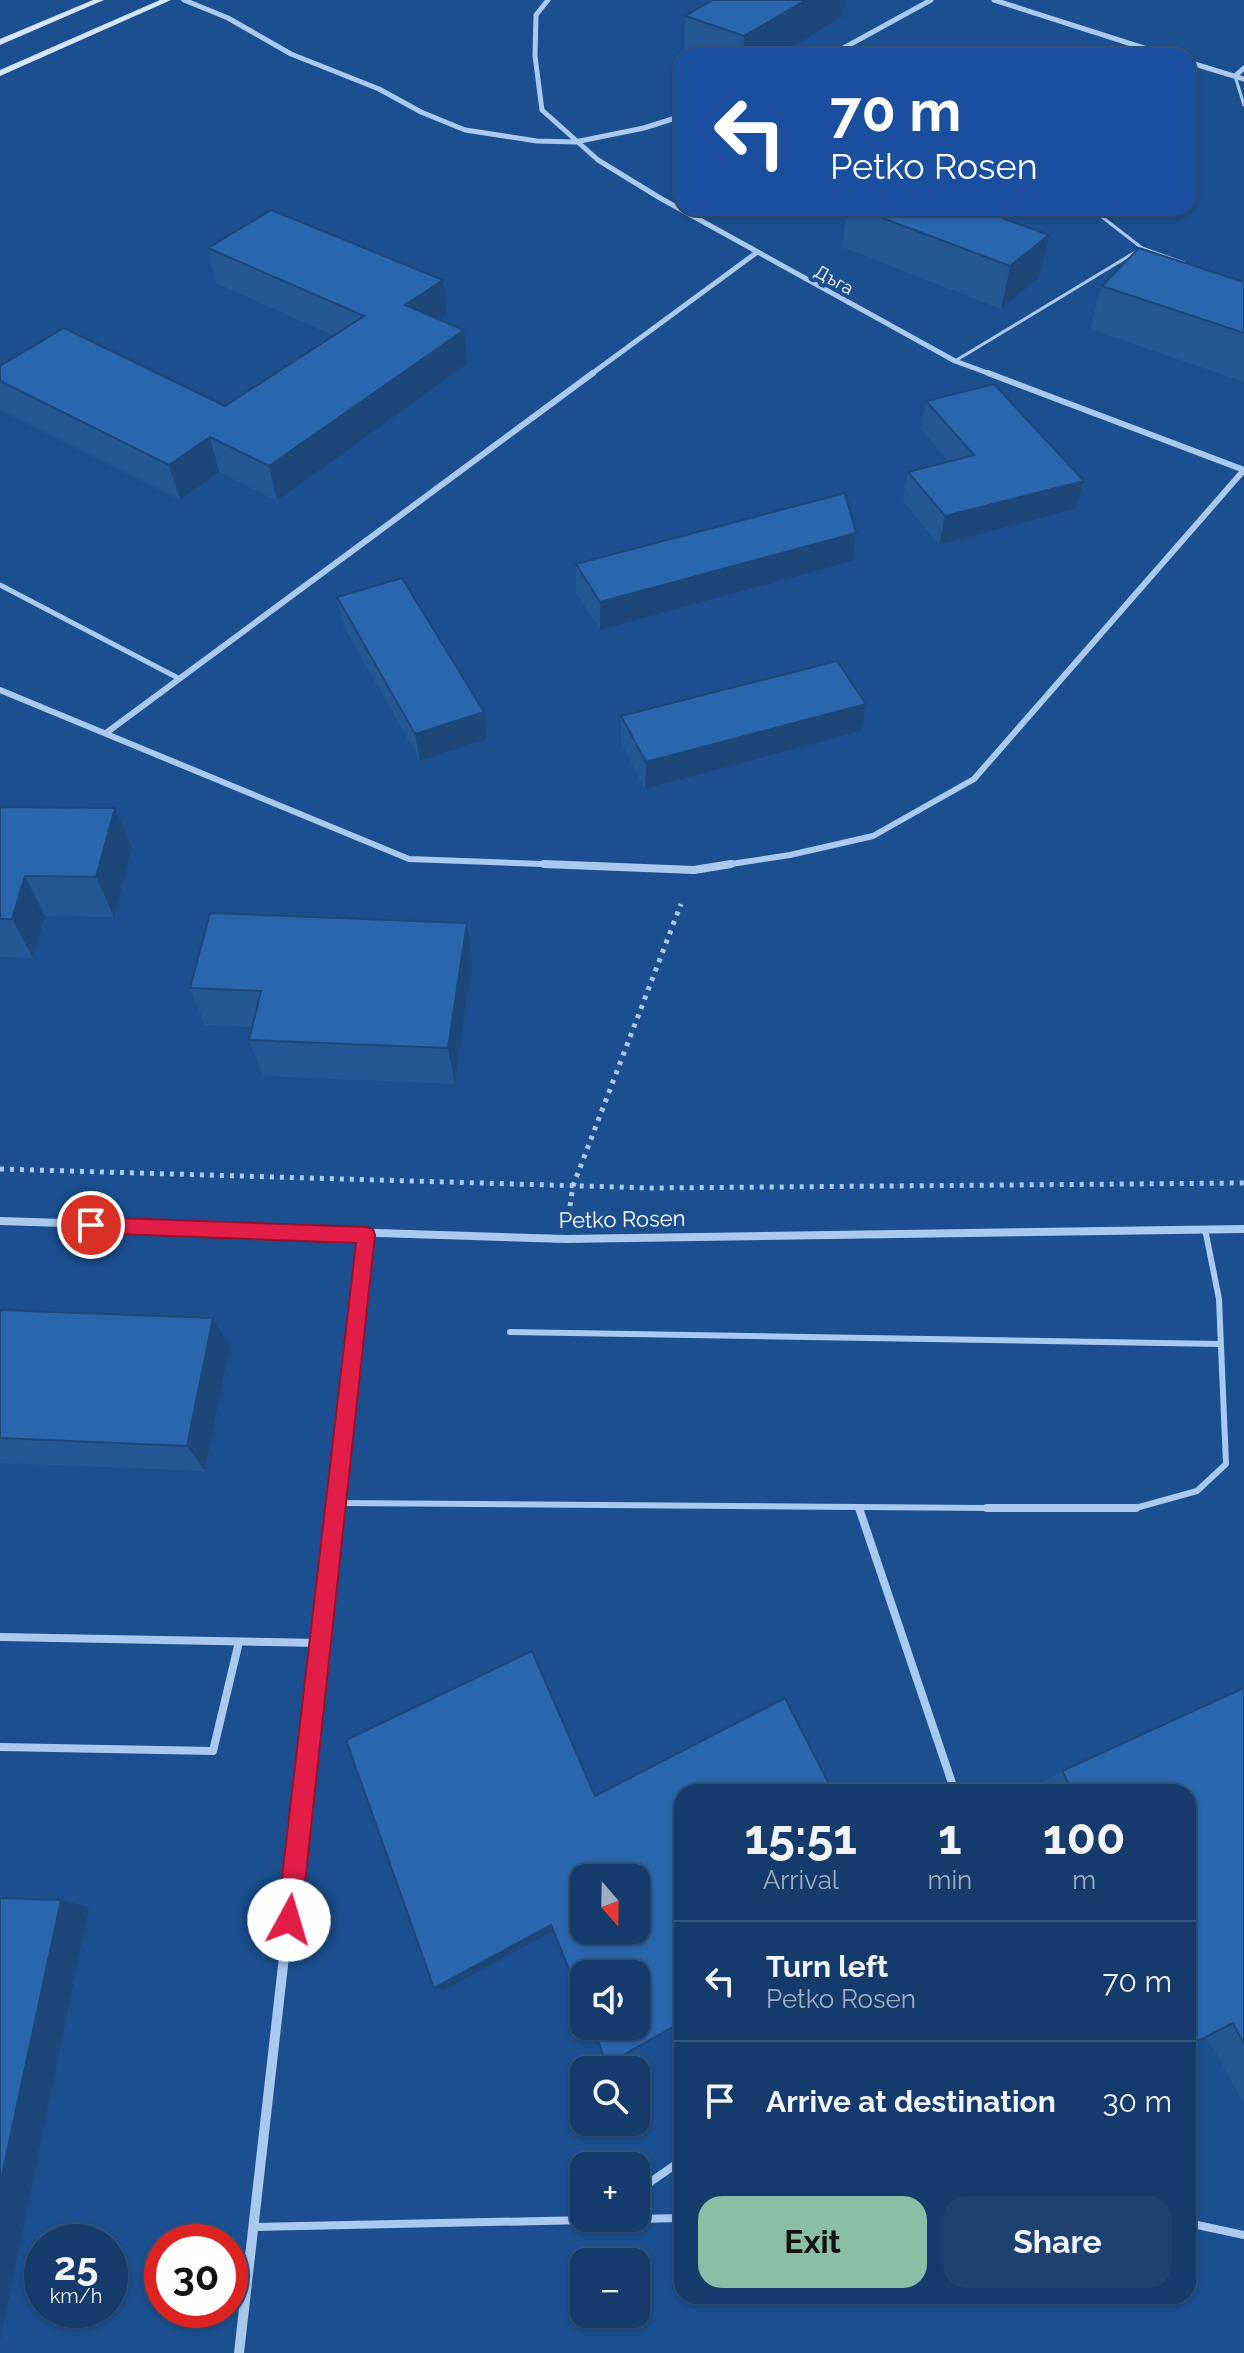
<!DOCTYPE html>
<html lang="en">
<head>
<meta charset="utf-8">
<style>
  :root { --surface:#143b6b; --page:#1d4271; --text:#f1f3f6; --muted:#9dadc1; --line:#33557e; --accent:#8abfa5 }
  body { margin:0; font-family:Raleway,sans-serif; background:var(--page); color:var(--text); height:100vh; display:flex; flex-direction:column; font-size:30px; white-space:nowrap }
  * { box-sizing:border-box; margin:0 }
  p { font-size:26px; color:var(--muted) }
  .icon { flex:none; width:44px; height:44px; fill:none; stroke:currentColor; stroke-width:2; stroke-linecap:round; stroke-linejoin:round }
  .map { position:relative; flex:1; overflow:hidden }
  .side { position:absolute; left:674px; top:1784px; width:522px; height:520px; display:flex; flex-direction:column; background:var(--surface); border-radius:24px; box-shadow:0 2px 6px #0004,0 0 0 2px var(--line) }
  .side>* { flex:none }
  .hud { position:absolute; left:674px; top:48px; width:522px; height:168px; border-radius:24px; box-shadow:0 2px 6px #0004,0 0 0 2px var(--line); background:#1a4fa0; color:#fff; overflow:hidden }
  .needle { width:52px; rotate:160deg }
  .buttons { position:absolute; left:570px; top:1864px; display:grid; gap:16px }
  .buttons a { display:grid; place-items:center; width:80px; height:80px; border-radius:16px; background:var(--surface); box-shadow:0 2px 6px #0004,0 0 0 2px var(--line); font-size:40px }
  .speed { position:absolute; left:24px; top:2224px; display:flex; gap:16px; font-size:40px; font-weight:700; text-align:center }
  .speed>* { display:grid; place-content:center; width:104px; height:104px; border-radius:50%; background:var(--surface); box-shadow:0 2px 6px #0004,0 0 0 2px var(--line); line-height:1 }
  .speed small { font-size:20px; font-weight:400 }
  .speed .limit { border:12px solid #d22; background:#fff; color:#111 }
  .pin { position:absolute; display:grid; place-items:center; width:68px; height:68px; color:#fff; margin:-34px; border:4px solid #fff; border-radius:50%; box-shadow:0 2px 8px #0007 }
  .me { position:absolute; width:88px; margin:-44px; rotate:6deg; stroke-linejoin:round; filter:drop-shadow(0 0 6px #0008) }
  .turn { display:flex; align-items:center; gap:28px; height:168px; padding:0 24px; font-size:36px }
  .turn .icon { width:104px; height:104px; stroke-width:2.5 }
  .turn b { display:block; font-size:56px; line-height:68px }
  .eta { display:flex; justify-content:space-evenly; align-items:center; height:136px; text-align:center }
  .eta b { font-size:48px; font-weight:700; line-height:56px }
  .button { display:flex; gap:16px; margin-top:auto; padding:16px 24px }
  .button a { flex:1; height:92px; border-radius:24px; background:var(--accent); color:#111; font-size:32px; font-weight:700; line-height:92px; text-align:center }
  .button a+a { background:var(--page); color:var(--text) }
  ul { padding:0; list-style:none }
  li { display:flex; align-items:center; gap:24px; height:120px; padding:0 24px; border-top:2px solid var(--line) }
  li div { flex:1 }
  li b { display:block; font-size:30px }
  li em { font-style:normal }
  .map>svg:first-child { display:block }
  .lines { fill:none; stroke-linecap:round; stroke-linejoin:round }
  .path { stroke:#a9c9ee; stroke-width:5; stroke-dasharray:4 6; stroke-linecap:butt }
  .lane-far3 { stroke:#a9c9ee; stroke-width:3 }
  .lane-far2 { stroke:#a9c9ee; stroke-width:5 }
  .lane-far1 { stroke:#a9c9ee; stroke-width:6 }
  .lane { stroke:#a9c9ee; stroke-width:8 }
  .street-far3 { stroke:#a9c9ee; stroke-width:5 }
  .street-far2 { stroke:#a9c9ee; stroke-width:6 }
  .street-far1 { stroke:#a9c9ee; stroke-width:8 }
  .street { stroke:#a9c9ee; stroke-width:10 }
  .secondary { fill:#d6e6fa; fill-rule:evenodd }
  .wall { fill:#245895 }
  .shaded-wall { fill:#1d4779 }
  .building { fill:#2a66ad; stroke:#1d4779; stroke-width:2; fill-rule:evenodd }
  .route { fill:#e11d48; stroke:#92132f; stroke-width:2 }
  .labels { text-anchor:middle; stroke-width:8; stroke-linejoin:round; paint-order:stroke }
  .far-street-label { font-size:18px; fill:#fff; stroke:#1b4f8f }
  .street-label { font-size:22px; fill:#fff; stroke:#1b4f8f }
</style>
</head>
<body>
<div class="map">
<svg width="1244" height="2353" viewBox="0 0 1244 2353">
  <rect width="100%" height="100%" fill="#1b4f8f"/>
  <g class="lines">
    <g class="path">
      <path d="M0,1169L652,1188L1244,1183"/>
      <path d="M570,1206L573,1186L681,904"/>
    </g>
    <g class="lane-far3">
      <path d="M1235,76L1244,105"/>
      <path d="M1076,208L1102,217L1142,248"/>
      <path d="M955,361L1142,248L1184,263"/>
    </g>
    <path class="lane-far2" d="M0,585L178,678"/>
    <g class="lane-far1">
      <path d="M510,1332L1220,1344"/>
      <path d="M336,1503L1132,1509L1197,1491L1226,1464L1219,1299L1205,1229"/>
      <path d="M859,1507L860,1510"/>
    </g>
    <g class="lane">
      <path d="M859,1508L955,1792"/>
      <path d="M987,1508H1136"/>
      <path d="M0,1637L320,1643"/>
      <path d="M0,1747L213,1751L239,1642"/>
      <path d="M636,2192L682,2160"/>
      <path d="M1188,2223L1244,2235"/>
      <path d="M254,2227L682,2218"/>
    </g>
    <g class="street-far3">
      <path d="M184,0L228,18L291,54L379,89L421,112L465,130L537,141L575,142L644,128L682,116"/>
      <path d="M548,0L536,15L535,56L542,110L598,160L660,198L955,361L993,375"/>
      <path d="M994,0L1169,56"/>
      <path d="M829,56L931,0"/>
      <path d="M1188,62L1244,79"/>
      <path d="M1235,76L1244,68"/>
      <path d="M590,375L756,253"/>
    </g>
    <g class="street-far2">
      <path d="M988,373L1244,470"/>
      <path d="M0,690L409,859L596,866"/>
      <path d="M106,733L593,373"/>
      <path d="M718,866L790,855L873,836L974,779L1244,470"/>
    </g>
    <g class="street-far1">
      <path d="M544,864L694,870L731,864"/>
      <path d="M0,1221L566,1239L1244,1229"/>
      <path d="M335,1510L366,1235"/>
    </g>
    <path class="street" d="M239,2353L335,1508"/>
    <g class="secondary">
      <path d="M93,0H104L0,45V39Z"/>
      <path d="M160,0H171L0,76V70Z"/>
    </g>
  </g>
  <g class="wall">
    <path d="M685,16H843L777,56H684Z"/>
    <path d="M847,208H975L1039,278L1001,309L842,247Z"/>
    <path d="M208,248L443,280L447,315L440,319L467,364L277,501L219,472L180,500L0,410V366L225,406L334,336L216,283Z"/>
    <path d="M1244,282V382L1090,329L1102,286Z"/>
    <path d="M926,401L1084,481L1075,509L939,545L903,501L908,472L949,462L921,429Z"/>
    <path d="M852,561L600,630L576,593V564Z"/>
    <path d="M337,597L484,712L487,739L420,761L343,625Z"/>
    <path d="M621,716L861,731L645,789L621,743Z"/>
    <path d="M0,807L115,808L132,848L114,917L45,916L33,958L0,957Z"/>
    <path d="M467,923L472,962L455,1084L263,1076L249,1040L252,1027L205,1025L190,988Z"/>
    <path d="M0,1310L213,1318L230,1347L205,1471L0,1463Z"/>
    <path d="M1244,1688V2105L1207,2036L1188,1792H1045L1041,1784L1062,1771Z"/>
  </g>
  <g class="shaded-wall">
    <path d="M806,0H845L843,16L777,56H743L744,36Z"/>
    <path d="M1049,235L1039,278L1001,309L1010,266Z"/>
    <path d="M443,280L447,315L410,340L405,305Z"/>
    <path d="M464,330L467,364L277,501L269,466Z"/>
    <path d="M210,437L219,472L180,500L169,465Z"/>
    <path d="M1084,481L1075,509L939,545L945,516Z"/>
    <path d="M856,533L852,561L600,630V602Z"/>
    <path d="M866,704L861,731L645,789L646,762Z"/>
    <path d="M484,712L487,739L420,761L415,734Z"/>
    <path d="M115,808L132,848L114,917L96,877Z"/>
    <path d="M25,876L45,916L33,958L12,919Z"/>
    <path d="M467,923L472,962L455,1084L448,1048Z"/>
    <path d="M213,1318L230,1347L205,1471L187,1446Z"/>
    <path d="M61,1900L89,1907L0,2341V2184Z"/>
    <path d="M551,1925L555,1930L444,1990L434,1988Z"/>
  </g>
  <g class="building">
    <path d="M713,0H806L744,36L685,16Z"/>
    <path d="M856,208H975L1049,235L1010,266Z"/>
    <path d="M271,210L443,280L405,305L464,330L269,466L210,437L169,465L0,381V366L64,328L225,406L364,316L208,248Z"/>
    <path d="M1139,248L1244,282V333L1102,286Z"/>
    <path d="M994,384L1084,481L945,516L908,472L974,455L926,401Z"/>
    <path d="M845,493L856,533L600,602L576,564Z"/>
    <path d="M402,578L484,712L415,734L337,597Z"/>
    <path d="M837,661L866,704L646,762L621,716Z"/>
    <path d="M0,807L115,808L96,877L25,876L12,919H0Z"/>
    <path d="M210,913L467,923L448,1048L249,1040L261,991L190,988Z"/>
    <path d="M0,1310L213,1318L187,1446L0,1438Z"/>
    <path d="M532,1651L595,1796L785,1698L833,1792H682V2022L607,2064L592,2026H636V1974H584V2006L551,1925L434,1988L346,1740ZM584,1878H636V1930H584Z"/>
    <path d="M1244,1688V2044L1233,2023L1188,2046V1792H1073L1062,1771Z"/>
    <path d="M0,1898L61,1900L0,2184Z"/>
  </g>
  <path class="route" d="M91,1217L366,1227L373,1229L375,1235L301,1920L297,1928L289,1932L280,1928L277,1920L356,1243L91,1233L85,1231L82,1225L85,1219Z"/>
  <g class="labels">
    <g class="far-street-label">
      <text transform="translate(834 280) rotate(29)" y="6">Дъга</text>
    </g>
    <g class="street-label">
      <text transform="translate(622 1219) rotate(-1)" y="8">Petko Rosen</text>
    </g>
  </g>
</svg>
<div class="buttons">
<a><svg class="needle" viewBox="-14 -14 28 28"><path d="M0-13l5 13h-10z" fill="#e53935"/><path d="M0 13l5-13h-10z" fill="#9dadc1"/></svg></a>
<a><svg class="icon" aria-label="sound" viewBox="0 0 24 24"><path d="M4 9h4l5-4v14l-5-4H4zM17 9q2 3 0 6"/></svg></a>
<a><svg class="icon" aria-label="search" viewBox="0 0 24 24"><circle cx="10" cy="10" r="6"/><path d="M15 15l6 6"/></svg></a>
<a>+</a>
<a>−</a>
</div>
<div class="speed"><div>25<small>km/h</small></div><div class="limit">30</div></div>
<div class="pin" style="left:91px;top:1225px;background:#d93025"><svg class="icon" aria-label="arrive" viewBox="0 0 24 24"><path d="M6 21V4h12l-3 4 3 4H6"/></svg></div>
<svg class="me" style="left:289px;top:1920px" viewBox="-20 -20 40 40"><circle r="19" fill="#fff"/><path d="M0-13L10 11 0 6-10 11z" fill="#e11d48"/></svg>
<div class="hud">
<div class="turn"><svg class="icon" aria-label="left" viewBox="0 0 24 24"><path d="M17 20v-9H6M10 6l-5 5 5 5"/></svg><div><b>70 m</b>Petko Rosen</div></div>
</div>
<section class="side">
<div class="eta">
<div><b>15:51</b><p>Arrival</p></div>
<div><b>1</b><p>min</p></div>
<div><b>100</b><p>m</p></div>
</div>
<ul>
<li><svg class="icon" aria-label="left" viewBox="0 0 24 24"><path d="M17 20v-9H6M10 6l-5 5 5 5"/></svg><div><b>Turn left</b><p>Petko Rosen</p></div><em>70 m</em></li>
<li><svg class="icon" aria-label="arrive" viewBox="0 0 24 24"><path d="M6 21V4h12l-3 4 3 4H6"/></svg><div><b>Arrive at destination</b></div><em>30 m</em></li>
</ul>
<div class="button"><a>Exit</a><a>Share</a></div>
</section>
</div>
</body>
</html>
